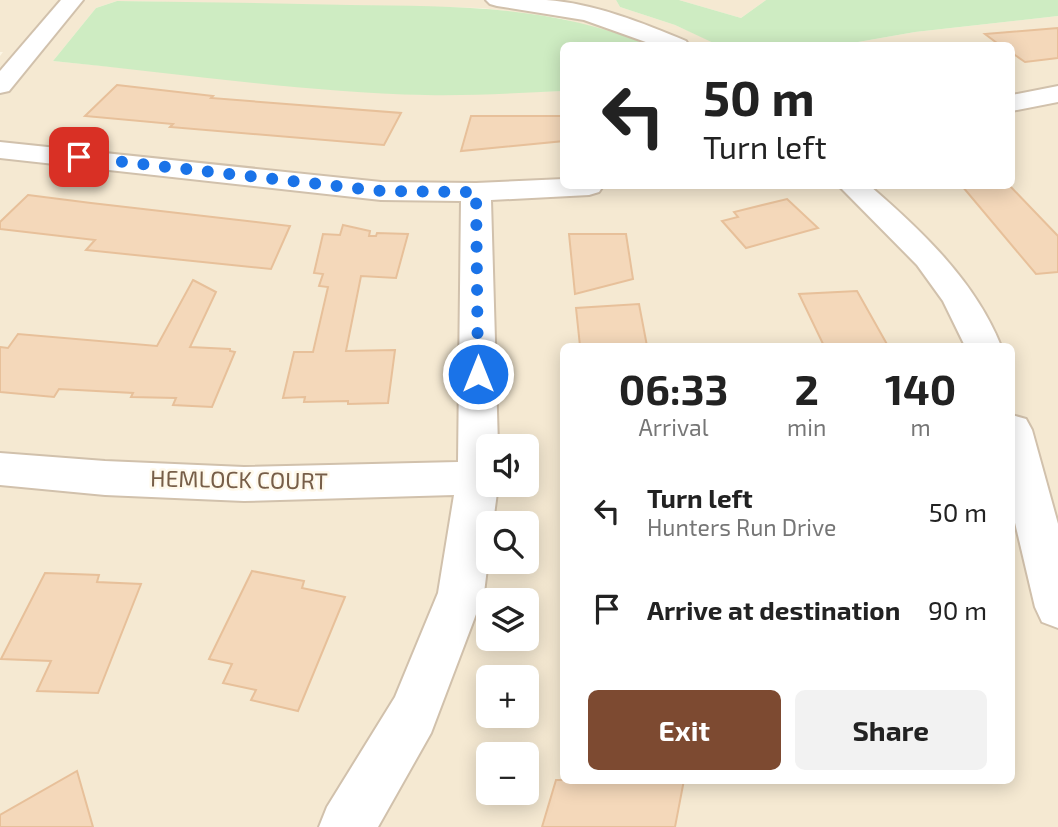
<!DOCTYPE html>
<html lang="en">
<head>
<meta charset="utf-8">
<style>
  :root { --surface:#fff; --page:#f2f2f2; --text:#222; --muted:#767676; --accent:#7d4a31 }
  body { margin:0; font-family:"Exo 2",sans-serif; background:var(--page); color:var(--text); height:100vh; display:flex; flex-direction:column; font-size:26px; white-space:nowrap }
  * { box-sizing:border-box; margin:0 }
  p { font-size:23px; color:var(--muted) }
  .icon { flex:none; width:38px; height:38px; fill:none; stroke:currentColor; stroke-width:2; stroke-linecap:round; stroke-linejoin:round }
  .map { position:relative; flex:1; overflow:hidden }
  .side { position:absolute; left:560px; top:343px; width:455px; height:441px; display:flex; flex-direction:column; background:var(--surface); border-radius:10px; box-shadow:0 4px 18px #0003 }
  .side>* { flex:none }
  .top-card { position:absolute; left:560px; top:42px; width:455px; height:147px; border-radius:10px; box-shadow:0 4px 18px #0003; background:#fff; color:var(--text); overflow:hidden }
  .tools { position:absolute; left:476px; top:434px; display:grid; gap:14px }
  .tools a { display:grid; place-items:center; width:63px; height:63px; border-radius:10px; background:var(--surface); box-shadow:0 4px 18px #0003; font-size:35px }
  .pin { position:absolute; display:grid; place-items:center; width:60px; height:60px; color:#fff; margin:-30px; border-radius:14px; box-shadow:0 4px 10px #0006 }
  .me { position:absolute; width:77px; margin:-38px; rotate:0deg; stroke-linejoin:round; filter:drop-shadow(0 0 5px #0008) }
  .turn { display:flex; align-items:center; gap:24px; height:147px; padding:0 28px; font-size:32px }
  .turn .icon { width:91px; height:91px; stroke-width:2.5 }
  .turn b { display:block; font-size:49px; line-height:60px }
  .eta { display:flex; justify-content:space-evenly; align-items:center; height:119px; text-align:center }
  .eta b { font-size:42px; font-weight:700; line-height:49px }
  .button { display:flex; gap:14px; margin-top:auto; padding:14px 28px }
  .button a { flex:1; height:80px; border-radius:10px; background:var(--accent); color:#fff; font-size:28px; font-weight:700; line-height:80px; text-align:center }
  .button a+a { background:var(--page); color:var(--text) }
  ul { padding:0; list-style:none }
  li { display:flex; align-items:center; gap:21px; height:98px; padding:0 28px }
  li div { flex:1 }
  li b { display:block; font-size:26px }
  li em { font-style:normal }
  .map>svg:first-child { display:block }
  .residential { fill:#f5e9d2; fill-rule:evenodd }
  .green { fill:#ceecc2 }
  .building { fill:#f4d8ba; stroke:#e7c09a; stroke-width:2 }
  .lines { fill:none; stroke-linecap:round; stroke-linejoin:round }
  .street-casing { stroke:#d1c1ac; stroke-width:4 }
  .street { fill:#fff; fill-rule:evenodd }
  .route { stroke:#1a73e8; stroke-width:12; stroke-dasharray:0 21.6 }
  .labels { text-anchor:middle; stroke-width:5; stroke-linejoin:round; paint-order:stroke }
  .street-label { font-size:23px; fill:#775e48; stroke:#fff9eb }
</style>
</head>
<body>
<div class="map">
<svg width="1058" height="827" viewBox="0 0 1058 827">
  <rect width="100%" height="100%" fill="#fdf6e4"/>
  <g class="residential">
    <path d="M0,0H616L620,7L675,25L720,45H648L560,18L482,8L117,1L96,8L53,61L338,89L424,95L563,91L564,186H1012V46L841,45L915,32L1058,16V827H0V56L3,52H0ZM564,346H1012V780H564ZM488,446H527V485H488ZM488,523H527V562H488ZM488,600H527V639H488ZM488,677H527V716H488ZM488,754H527V793H488Z"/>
    <path d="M679,0H766L741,18Z"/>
  </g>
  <g class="green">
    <path d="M616,0H679L741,18L766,0H1058V16L915,32L841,45L720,46L675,25L620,7Z"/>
    <path d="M117,1C195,2 273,3 350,5C452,6 553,5 648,45L564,46L563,91C517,93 471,96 425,95C302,92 176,73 53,61L96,8Z"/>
  </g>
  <g class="building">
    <path d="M1058,28V58L1025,62L1012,53V46H1001L985,34Z"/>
    <path d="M117,85L213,96L211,98L401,113L384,145L170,127L173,124L85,116Z"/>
    <path d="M471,116H564V141L461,151Z"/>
    <path d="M962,186H1010L1058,236V272L1036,274Z"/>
    <path d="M28,195L91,203L290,226L271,269L86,250L95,240L0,229V222Z"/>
    <path d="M787,199L818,228L746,248L722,221L738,217L734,212Z"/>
    <path d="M343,225L370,231L369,236H376L377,233L408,234L396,278L361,276L346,351L395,350L388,403L348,404V401L304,402L305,397L283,398L294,352H313L328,287L319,286L323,274L314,273L323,234L340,235Z"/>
    <path d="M569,234H626L633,279L575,294Z"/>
    <path d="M193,280L216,292L190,347L230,349V351L235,352L212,407L173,405L176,398L131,397L133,393L59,389L54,397L0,392V347L8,348L18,334L157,346Z"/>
    <path d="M857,291L888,346H824L799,294Z"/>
    <path d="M639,304L647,346H580L576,308Z"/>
    <path d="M252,571L304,581L302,588L345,597L298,711L251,700L256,690L223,683L232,664L209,659Z"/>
    <path d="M45,573L99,575L97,582L141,584L98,693L37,691L51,661L1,659Z"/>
    <path d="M77,771L93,827H0V815Z"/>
    <path d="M556,780H684L675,827H542Z"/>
  </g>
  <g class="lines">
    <g class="street-casing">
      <g id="street">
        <path d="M61,0H83L9,91L0,93V71Z"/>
        <path d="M486,0C506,0 526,0 546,0C593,3 643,23 686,41L689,46H657L584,20L497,6L490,4Z"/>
        <path d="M1058,86V102L1012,111V95Z"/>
        <path d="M0,142L381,182L476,183L564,179V186H603L599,192L589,195L491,200L498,446H488V485H498L493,523H488V560L484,593L431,733L378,827H319L327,807L395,697L438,593L454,495L244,501L105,495L0,485V453L105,461L244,467L458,462L461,201L381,200L0,158Z"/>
        <path d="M839,186H870C922,231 975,281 1001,346H965L943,301L917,265Z"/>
        <path d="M1012,415L1026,419L1032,430L1058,524V628L1042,622L1035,607L1012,510Z"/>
      </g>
    </g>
    <use href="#street" class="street"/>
  </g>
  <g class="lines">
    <path class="route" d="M79,157L381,191L476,192L478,374"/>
  </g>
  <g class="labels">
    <g class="street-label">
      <text transform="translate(239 480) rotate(1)" y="8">HEMLOCK COURT</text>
    </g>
  </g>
</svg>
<div class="tools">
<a><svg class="icon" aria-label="sound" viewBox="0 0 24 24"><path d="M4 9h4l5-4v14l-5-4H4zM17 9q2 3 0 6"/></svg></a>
<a><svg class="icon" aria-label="search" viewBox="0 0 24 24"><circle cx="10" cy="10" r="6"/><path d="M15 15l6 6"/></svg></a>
<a><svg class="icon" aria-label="layers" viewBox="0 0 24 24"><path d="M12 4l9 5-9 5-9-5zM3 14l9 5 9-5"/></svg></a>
<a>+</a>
<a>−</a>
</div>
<div class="pin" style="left:79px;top:157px;background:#d93025"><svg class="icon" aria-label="arrive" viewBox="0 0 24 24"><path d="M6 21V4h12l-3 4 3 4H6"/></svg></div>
<svg class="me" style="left:478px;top:374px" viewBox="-20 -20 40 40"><circle r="17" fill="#1a73e8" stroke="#fff" stroke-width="3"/><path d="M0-11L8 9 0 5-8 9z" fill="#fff"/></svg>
<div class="top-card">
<div class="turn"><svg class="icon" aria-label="left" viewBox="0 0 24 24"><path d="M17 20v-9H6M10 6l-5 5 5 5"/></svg><div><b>50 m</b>Turn left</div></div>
</div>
<section class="side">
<div class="eta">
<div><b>06:33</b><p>Arrival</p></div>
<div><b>2</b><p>min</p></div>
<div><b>140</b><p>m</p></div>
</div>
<ul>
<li><svg class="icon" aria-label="left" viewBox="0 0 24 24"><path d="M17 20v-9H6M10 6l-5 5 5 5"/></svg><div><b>Turn left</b><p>Hunters Run Drive</p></div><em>50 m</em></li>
<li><svg class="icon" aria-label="arrive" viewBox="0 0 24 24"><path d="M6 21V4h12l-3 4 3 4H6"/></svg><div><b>Arrive at destination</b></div><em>90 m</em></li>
</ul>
<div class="button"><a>Exit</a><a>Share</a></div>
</section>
</div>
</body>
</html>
